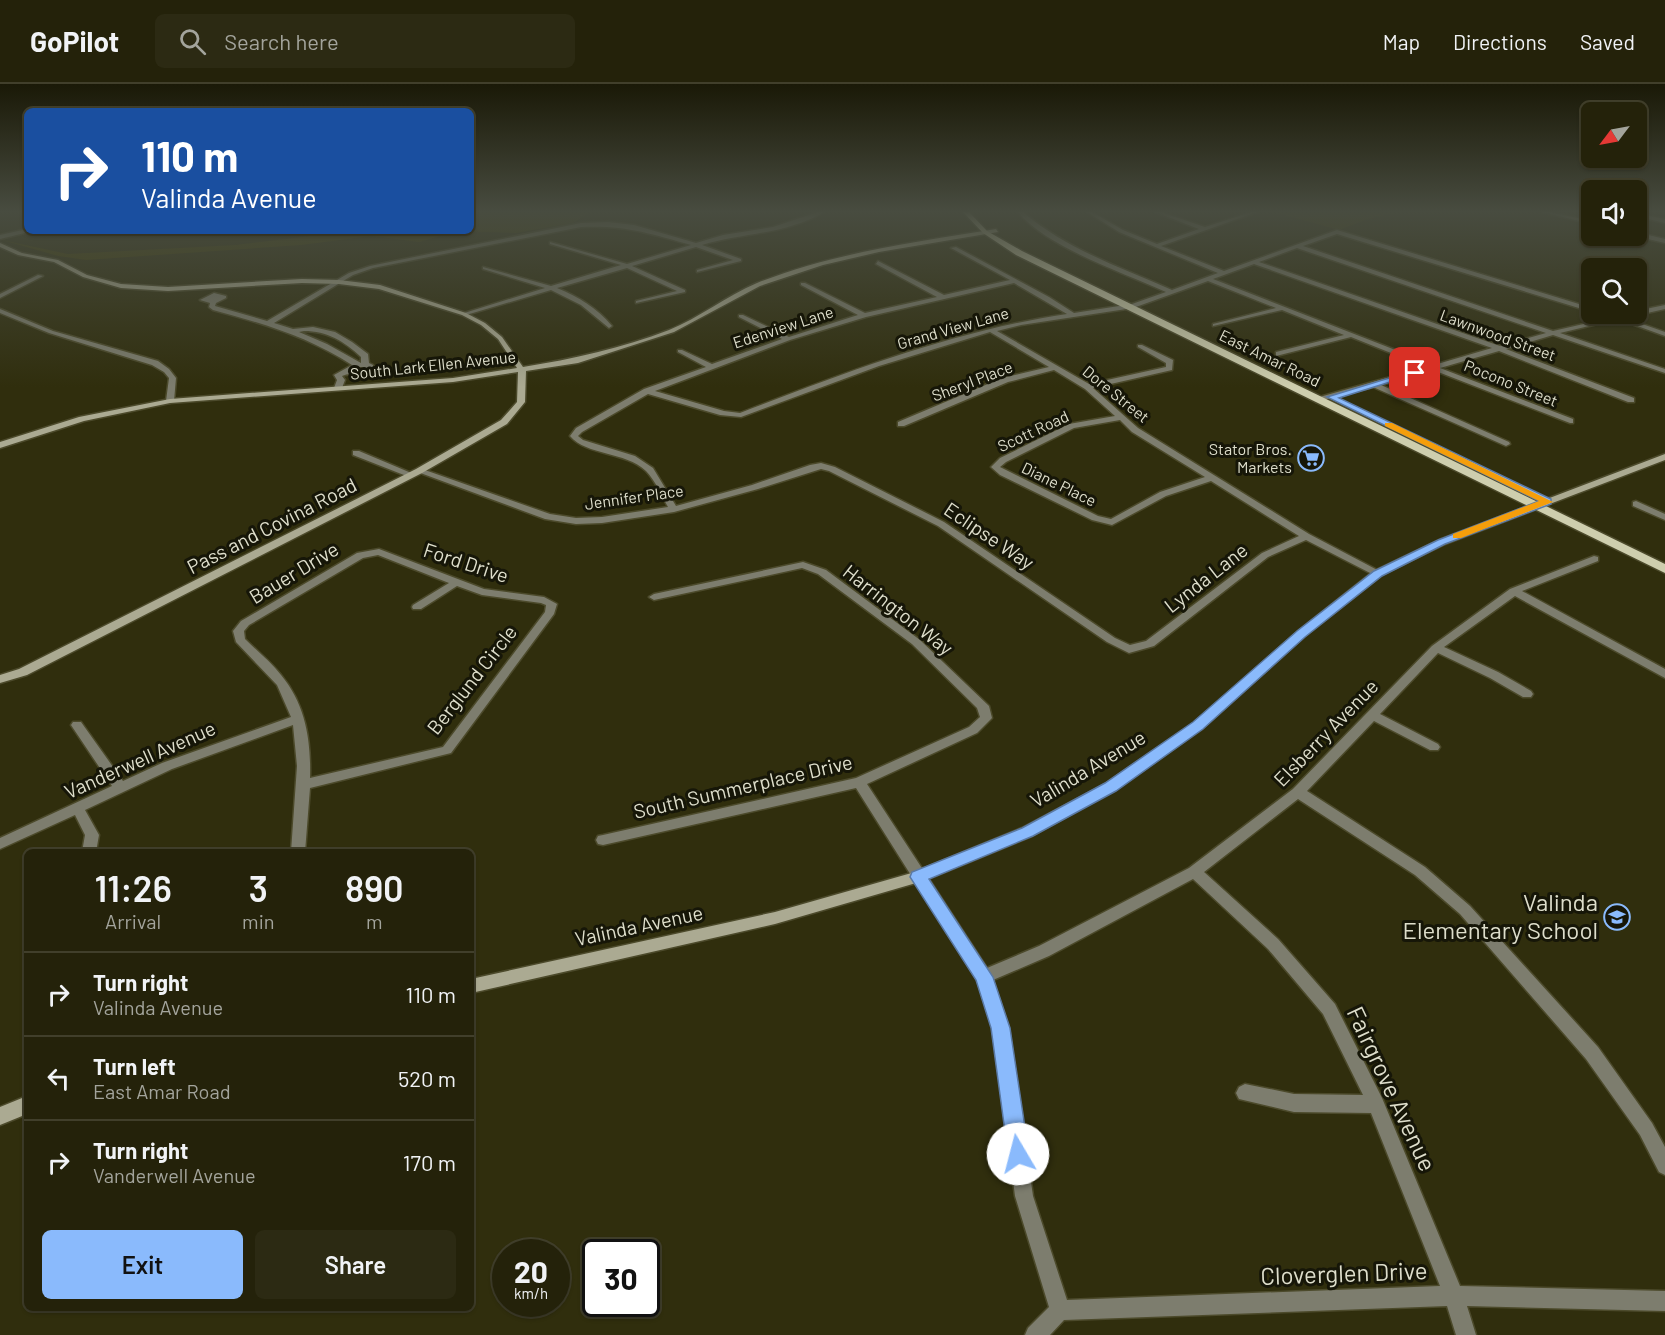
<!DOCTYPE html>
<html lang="en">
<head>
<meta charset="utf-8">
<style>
  :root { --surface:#24220a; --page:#2c2a13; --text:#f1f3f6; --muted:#a3a49c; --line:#413f2b; --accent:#8abafc }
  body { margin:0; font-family:Barlow,sans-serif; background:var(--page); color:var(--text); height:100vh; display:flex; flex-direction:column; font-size:22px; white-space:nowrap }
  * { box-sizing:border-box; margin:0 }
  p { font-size:20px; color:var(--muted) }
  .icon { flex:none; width:33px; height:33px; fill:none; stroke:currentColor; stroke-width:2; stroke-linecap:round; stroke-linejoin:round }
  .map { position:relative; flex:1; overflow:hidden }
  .sheet { position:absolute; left:24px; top:765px; width:450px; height:462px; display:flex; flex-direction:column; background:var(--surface); border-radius:9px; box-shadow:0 2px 4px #0004,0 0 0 2px var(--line) }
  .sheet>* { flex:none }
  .guide { position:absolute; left:24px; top:24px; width:450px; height:126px; border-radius:9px; box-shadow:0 2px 4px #0004,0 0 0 2px var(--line); background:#1a4fa0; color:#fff; overflow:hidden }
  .needle { width:39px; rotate:238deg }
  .fabs { position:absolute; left:1581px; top:18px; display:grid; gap:12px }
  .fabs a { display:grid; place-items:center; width:66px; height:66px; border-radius:9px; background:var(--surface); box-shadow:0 2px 4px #0004,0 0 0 2px var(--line); font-size:30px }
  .speed { position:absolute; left:492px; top:1155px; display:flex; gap:12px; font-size:30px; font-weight:700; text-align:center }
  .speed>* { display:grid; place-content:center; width:78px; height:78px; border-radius:50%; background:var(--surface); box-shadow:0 2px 4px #0004,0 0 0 2px var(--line); line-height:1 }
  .speed small { font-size:15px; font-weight:400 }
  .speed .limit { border:3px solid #111; border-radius:9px; background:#fff; color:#111 }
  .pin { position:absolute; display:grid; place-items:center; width:51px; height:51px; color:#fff; margin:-26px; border-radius:12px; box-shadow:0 3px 9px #0006 }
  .me { position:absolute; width:66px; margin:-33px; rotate:352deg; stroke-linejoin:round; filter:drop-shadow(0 0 4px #0008) }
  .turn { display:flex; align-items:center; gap:21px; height:126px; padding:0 18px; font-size:27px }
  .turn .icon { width:78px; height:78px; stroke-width:2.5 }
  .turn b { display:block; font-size:42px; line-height:51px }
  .eta { display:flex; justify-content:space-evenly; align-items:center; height:102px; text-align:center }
  .eta b { font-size:36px; font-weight:600; line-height:42px }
  .cta { display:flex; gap:12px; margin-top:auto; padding:12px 18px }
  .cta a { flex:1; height:69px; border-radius:9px; background:var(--accent); color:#111; font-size:24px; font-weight:600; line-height:69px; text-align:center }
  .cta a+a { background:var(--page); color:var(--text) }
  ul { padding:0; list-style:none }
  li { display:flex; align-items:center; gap:18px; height:84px; padding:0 18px; border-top:2px solid var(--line) }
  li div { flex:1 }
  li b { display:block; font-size:22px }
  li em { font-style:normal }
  header { display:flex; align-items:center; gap:36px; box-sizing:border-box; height:84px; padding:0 30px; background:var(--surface); border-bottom:2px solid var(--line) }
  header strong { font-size:28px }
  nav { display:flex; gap:33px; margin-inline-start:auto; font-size:21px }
  .search { width:420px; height:54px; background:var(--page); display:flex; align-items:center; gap:15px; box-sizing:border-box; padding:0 21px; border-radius:9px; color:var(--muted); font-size:22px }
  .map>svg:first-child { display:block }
  .green { fill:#413e06 }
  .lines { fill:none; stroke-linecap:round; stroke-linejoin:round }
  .street-casing { stroke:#4c4a2b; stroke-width:3 }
  .secondary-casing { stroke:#4c4a2b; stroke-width:3 }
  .primary-casing { stroke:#4c4a2b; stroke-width:3 }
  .street { fill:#7d7d6e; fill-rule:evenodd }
  .secondary { fill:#abaa92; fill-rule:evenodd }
  .primary { fill:#ceceae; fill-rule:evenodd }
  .route { fill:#8abafc; stroke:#5a79a4; stroke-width:1.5 }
  .slow { fill:#f59e0b }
  .labels { text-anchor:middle; stroke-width:6; stroke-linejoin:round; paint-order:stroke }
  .far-street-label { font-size:16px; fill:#dedecb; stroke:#161608 }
  .far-poi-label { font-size:16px; fill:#dedecb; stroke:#161608; text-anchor:end }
  .street-label { font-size:20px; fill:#dedecb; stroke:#161608 }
  .near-poi-label { font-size:24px; fill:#dedecb; stroke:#161608; text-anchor:end }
  .near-street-label { font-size:24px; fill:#dedecb; stroke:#161608 }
</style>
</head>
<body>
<header>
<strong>GoPilot</strong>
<div class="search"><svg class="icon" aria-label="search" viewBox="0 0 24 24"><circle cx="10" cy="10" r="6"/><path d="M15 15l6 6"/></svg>Search here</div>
<nav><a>Map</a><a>Directions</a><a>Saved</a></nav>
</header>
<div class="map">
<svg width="1665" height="1251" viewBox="0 0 1665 1251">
  <rect width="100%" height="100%" fill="#302e0d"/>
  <g class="green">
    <path d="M471,128H590L573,139L516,149L458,147L419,158L372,152L301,161L86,176L58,172L2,156L68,170L235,161L327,150L329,147H471Z"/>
    <path d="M1273,128H1399L1368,135L1339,146Z"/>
  </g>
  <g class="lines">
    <g class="street-casing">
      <g id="street">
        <path d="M818,128H824C788,150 742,149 702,161L741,175V177L697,188V186L733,176L696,163L632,182L685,206V208L636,219V217L677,207L627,184L557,204C579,213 597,224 612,242L609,244L581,221L551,206L466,231L461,230L545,204L483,185V183L551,202L621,181L550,160V158L627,180L691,161C649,149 624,141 581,143L373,184L353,191L274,239L293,245L313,243L335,248L352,258L368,270L369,279L373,281V285C361,293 354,287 342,292L345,296L342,304L338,306L334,304L337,296L334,291L352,281C309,253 262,239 213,226L209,223L210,219L200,216L214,209L226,212V214L216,219L215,222L267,237L349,189L370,182L581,139L608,138L634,141L696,159L723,151L773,143ZM304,247C327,247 344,257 361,273V279L327,260L299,248ZM359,283H365L361,286L355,285Z"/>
        <path d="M1018,128H1023C1066,165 1120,183 1172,206L1218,189L1119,148L1087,128H1092L1123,146L1157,160L1199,145L1155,128H1161L1205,143L1251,128H1257L1161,162L1224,187L1337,146L1592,224V228L1337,150L1303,162L1553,247L1627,230H1636V227L1665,221V225L1625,234L1665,248V252L1618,235L1560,249L1665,285V289L1553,251L1506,265L1634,314V318H1628L1499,267L1440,284L1573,335V339H1570L1433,286L1381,301L1509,358L1510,360L1506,362L1373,303L1316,318V314L1426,283L1351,253L1276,272V268L1344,251L1282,226L1213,242V240L1276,224L1208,197L1133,224L1021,241L997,247L1089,300L1166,283V279L1138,263V261H1142L1173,276L1172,286L1093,304L1138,344L1309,450L1383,489L1378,492L1374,491L1306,456L1268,473L1154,562L1129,569L1107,558L938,442L829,387L821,385L758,405L674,428L602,439L576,440L545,435L415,387L422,385L550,430L576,434L602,433L668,423C662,412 655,396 646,387C625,367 587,372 570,352L576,344L644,305L706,283L678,268V266H682L712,280L782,255L739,233V231H743L789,253L858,231L801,201V199H805L865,229L937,213L876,180L878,177L944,211L1010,196L951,164L956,163L1049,213L1074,229L1132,220L1166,208C1124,189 1046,163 1018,128ZM1297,164L1546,249L1500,262L1259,178ZM1254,180L1492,264L1434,281L1213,195ZM1014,199L1067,230C953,247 847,288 740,329L724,327L655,307L790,256L866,233ZM990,248L1049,283L1002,294L898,338V342H904L1008,298L1054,286L1085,305L1115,332L1069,340L1000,374L991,383L1000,391L1092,436L1112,441L1166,412L1211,397L1299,452L1262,469L1146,557L1130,561L1115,554L944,438L835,383L821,379L810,381L752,401L676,422L653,384L635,372L583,356L578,352L582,348L648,310L720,331L741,333L879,282ZM1120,336L1132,348L1205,393L1160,408L1111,435L1098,432L1000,383L1006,378L1074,344Z"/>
        <path d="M1542,128H1550L1592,137V140Z"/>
        <path d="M1636,129L1665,135V139L1636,132Z"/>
        <path d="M27,145L29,148L0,155V151Z"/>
        <path d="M1636,148L1665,155V159L1635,152Z"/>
        <path d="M38,191L43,192L0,214V210Z"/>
        <path d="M0,225L53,247L158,277L169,285L176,294L174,317L170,319L166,317L169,294L164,288L152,281L49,249L0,229Z"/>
        <path d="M353,367H359L416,391L409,393L353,371Z"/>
        <path d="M1636,417L1665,430V436L1633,422V418Z"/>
        <path d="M379,465L484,505L544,513L557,520L554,530L451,669L310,704L305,768H291L297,682L293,641L172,685L85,726L99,751L96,768H82L85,751L75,731L0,765V754L112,702L73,644L71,641L73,638H81L123,697L162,679L291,633L277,601L236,558L233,547L241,537L357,469ZM378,471L449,499L413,521L412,523L413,525H421L457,502L482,511L541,519L546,521L545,528L443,663L310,694C311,657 306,621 281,591C271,578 257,567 245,555L244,547L249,541L363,474Z"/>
        <path d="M1594,472L1598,473V477L1522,507L1665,585V594L1515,512L1444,563L1498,588L1531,607L1533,610L1531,613H1523L1490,594L1438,569L1380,630L1438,660L1440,663L1438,666H1430L1374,637L1307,707L1425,783L1470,822L1598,963L1652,1039L1665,1063V1091L1659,1088L1640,1051L1586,975L1460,830L1415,791L1298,715L1204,788L1278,855L1335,920L1382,1014L1460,1202L1665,1207V1227L1467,1222L1476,1251H1456L1447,1222L1064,1236L1050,1251H1025L1028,1244L1049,1223L1015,1112L993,944L977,896L856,704L603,761L598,760L596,756L598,752L603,751L856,694L969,643L980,633L977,624L912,560L818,490L802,484L654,516L649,513L654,510L803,478L826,486L920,556L989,622L992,634L977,649L867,700L987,884L1039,862L1189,784L1293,705L1432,562L1510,505ZM1193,795L1268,865L1323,930L1363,1011L1294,1010L1245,1000L1239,1003L1236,1009L1239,1015L1294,1028L1371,1029L1440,1202L1067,1216L1033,1112L1009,944L993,896L1049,872Z"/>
      </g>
    </g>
    <g class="secondary-casing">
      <g id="secondary">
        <path d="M996,145L998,148L879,168L823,181L760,202L674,248L578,279L526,287L525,318L507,340L422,389L27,591L0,599V591L19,585L416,385L501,336L517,318L518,288L453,298L170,319L84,337L0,364V358L79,333L170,315L453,294L517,284L498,255L481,241L462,231L379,205L339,200L302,199L168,207L121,204L83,193L54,178L18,171L0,163V159L22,169L58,176L87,191L121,200L168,203L302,195L339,196L380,201L466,229L485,239L502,253L523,283C573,275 622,264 669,246C699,234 726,212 757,199C833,169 915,158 996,145Z"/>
        <path d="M1665,370V376L1445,460L1382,491L1305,552L1202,645L1115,706L1032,752L923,797L775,840L471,909V895L775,828L915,788L1022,744L1105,700L1194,639L1297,548L1374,487L1439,456Z"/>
        <path d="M27,1012V1030L0,1041V1023Z"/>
      </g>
    </g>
    <g class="primary-casing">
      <path id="primary" d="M963,128H969L987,147L1022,167L1665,480V489L1016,171L983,149Z"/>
    </g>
    <use href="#street" class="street"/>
    <use href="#secondary" class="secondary"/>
    <use href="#primary" class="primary"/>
  </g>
  <linearGradient id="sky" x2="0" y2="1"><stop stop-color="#1a1907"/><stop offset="0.42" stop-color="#484c40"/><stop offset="1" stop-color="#484c40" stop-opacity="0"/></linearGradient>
  <rect width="1665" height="303" fill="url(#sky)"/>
  <path class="route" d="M1412,287L1419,289L1339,314L1551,415V420L1445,460L1382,492L1305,553L1203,645L1116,707L1033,752L929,795L993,893L1010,944L1029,1070L1026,1077L1018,1080L1011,1077L1008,1070L991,944L976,896L910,793L912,788L1022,744L1105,699L1193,638L1297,547L1374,487L1438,456L1539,417L1327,313Z"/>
  <path class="slow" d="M1385,339H1392L1553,418L1461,454H1453V450L1539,417L1385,342Z"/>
  <defs>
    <g id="supermarket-ring" transform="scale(1.35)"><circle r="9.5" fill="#161608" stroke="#8abafc" stroke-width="1.5"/><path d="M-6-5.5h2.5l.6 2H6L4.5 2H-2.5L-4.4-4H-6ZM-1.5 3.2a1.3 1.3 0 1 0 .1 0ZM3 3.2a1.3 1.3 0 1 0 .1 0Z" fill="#8abafc"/></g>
    <g id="school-ring" transform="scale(1.35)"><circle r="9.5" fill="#161608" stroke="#8abafc" stroke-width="1.5"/><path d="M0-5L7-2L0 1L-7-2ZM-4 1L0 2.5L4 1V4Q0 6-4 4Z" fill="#8abafc"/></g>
  </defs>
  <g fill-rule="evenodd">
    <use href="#supermarket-ring" x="1311" y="374"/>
    <use href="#school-ring" x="1617" y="833"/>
  </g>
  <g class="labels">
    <g class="far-street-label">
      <text transform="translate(783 243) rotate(-18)" y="6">Edenview Lane</text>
      <text transform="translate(953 244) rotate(-16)" y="6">Grand View Lane</text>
      <text transform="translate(1498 251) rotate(20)" y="6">Lawnwood Street</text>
      <text transform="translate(1270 274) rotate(26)" y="6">East Amar Road</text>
      <text transform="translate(433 281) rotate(-6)" y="6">South Lark Ellen Avenue</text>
      <text transform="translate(972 297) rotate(-21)" y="6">Sheryl Place</text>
      <text transform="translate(1511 299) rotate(22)" y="6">Pocono Street</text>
      <text transform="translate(1116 310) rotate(39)" y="6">Dore Street</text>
      <text transform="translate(1033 347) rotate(-25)" y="6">Scott Road</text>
      <text transform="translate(1059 400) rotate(26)" y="6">Diane Place</text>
      <text transform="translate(634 413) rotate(-8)" y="6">Jennifer Place</text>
    </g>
    <g class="far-poi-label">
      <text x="1292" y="371">Stator Bros.<tspan x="1292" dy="18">Markets</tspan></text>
    </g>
    <g class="street-label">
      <text transform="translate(272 442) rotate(-27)" y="7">Pass and Covina Road</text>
      <text transform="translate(989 452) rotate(34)" y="7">Eclipse Way</text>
      <text transform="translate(466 479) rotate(18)" y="7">Ford Drive</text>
      <text transform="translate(294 489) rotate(-31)" y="7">Bauer Drive</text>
      <text transform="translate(1206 494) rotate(-38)" y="7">Lynda Lane</text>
      <text transform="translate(898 526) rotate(38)" y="7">Harrington Way</text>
      <text transform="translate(472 596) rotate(-52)" y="7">Berglund Circle</text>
      <text transform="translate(1326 649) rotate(-46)" y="7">Elsberry Avenue</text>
      <text transform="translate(140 676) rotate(-24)" y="7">Vanderwell Avenue</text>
      <text transform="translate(1088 685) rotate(-31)" y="7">Valinda Avenue</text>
      <text transform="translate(743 703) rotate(-13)" y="7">South Summerplace Drive</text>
      <text transform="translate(639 842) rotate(-12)" y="7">Valinda Avenue</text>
    </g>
    <g class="near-poi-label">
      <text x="1598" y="827">Valinda<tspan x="1598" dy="28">Elementary School</tspan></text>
    </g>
    <g class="near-street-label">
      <text transform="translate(1391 1005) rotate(65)" y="8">Fairgrove Avenue</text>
      <text transform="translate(1344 1190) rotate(-2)" y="8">Cloverglen Drive</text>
    </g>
  </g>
</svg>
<div class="fabs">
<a><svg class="needle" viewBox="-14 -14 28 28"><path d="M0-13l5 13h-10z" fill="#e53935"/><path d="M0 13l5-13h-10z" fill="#a3a49c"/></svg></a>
<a><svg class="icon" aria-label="sound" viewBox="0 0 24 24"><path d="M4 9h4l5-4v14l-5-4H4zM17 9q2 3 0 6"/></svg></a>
<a><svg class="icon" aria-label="search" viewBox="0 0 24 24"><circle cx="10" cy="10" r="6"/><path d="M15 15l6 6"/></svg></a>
</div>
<div class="speed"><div>20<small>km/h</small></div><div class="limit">30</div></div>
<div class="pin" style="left:1415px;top:289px;background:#d93025"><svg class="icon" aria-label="arrive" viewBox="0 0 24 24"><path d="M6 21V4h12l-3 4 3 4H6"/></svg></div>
<svg class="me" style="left:1018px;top:1070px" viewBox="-20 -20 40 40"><circle r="19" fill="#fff"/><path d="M0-13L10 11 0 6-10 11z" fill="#8abafc"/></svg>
<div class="guide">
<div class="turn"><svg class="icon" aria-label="right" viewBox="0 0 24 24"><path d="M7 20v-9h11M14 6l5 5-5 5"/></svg><div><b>110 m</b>Valinda Avenue</div></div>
</div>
<section class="sheet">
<div class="eta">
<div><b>11:26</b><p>Arrival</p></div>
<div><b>3</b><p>min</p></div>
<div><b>890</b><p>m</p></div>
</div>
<ul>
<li><svg class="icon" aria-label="right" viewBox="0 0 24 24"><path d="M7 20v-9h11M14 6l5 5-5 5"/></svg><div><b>Turn right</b><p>Valinda Avenue</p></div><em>110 m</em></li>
<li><svg class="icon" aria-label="left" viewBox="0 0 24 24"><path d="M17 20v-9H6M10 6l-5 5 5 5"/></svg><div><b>Turn left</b><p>East Amar Road</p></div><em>520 m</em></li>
<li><svg class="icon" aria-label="right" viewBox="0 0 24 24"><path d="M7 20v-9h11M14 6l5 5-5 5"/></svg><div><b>Turn right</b><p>Vanderwell Avenue</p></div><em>170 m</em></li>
</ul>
<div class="cta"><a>Exit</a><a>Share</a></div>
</section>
</div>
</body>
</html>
